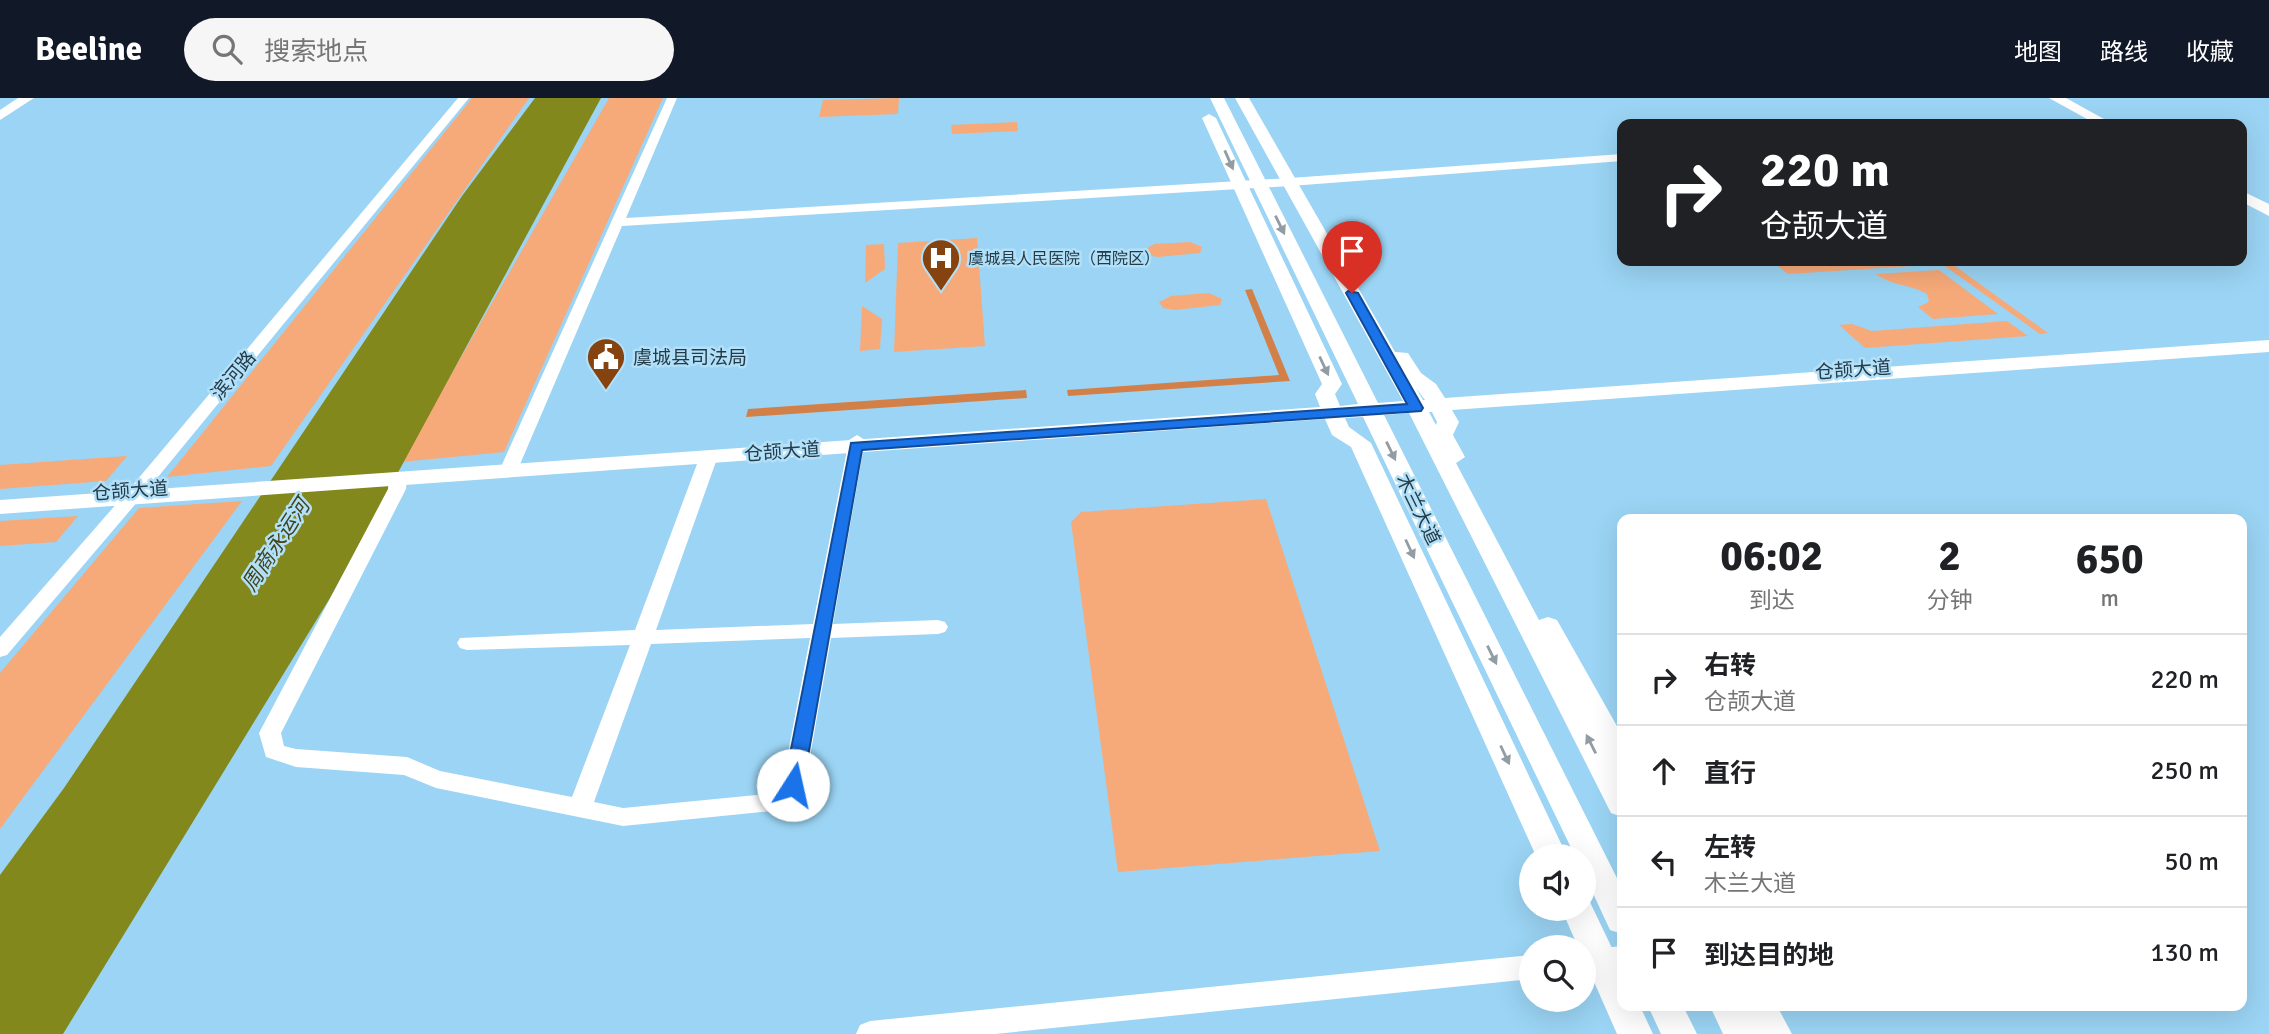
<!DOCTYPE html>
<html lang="zh">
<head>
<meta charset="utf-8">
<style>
  :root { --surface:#fff; --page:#f6f6f6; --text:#202124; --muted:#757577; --line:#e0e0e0; --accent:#111827 }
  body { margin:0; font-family:Signika,"Noto Sans SC",sans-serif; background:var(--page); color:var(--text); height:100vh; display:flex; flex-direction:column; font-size:26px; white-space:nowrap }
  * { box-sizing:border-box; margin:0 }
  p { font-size:23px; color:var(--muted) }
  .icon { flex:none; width:38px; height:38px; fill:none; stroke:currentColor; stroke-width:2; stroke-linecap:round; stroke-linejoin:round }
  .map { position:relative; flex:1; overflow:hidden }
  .sheet { position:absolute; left:1617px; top:416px; width:630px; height:497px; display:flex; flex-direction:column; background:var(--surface); border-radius:14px; box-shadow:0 7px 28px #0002 }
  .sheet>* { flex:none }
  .banner { position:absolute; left:1617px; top:21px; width:630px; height:147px; border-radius:14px; box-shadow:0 7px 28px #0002; background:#202124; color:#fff; overflow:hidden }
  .tools { position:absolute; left:1519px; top:746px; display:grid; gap:14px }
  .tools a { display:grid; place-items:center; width:77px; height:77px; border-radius:50%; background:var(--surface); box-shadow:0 7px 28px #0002; font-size:35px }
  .pin { position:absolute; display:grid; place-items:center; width:60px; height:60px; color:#fff; margin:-72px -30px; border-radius:50% 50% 50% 0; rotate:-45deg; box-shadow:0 0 7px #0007 }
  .pin .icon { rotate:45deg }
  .me { position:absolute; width:77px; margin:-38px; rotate:10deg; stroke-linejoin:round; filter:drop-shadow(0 0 5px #0008) }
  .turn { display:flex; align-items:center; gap:24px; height:147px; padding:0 28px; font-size:32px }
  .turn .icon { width:91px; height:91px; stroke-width:2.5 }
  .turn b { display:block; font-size:49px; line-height:60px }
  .eta { display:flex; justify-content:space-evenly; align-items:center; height:119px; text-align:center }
  .eta b { font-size:42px; font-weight:800; line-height:49px }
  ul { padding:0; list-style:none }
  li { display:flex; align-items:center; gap:21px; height:91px; padding:0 28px; border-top:2px solid var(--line) }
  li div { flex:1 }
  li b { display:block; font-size:26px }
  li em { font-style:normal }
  header { display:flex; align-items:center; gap:42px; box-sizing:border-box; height:98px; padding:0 35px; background:var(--accent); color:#fff }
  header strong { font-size:33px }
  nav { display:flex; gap:38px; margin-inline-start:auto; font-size:24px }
  .search { width:490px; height:63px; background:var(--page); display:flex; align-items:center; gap:18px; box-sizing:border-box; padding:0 24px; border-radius:38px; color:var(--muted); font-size:26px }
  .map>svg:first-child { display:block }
  .green { fill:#f7aa79 }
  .forest { fill:#d38048 }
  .water { fill:#82881b }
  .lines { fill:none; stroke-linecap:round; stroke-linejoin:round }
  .minor { fill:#fff; fill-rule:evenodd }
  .major { fill:#fff; fill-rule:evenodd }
  .oneway { fill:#919ca3 }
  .route { fill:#1a73e8; stroke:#114b97; stroke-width:2 }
  .labels { text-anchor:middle; stroke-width:5; stroke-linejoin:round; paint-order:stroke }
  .far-poi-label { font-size:16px; fill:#233a47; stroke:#b2e0f9; text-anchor:start }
  .poi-label { font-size:19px; fill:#233a47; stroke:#b2e0f9; text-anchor:start }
  .street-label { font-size:19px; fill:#233a47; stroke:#b2e0f9 }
  .water-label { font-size:21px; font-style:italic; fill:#42451c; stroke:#b2e0f9 }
</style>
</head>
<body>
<header>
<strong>Beeline</strong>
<div class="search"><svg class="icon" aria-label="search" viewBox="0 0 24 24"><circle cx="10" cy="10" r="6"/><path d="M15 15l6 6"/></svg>搜索地点</div>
<nav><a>地图</a><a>路线</a><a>收藏</a></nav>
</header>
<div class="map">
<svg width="2269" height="936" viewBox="0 0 2269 936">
  <rect width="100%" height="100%" fill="#9bd4f4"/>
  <g class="green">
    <path d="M472,0H529L271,368L167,379Z"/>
    <path d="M609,0H663L504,354L401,364Z"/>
    <path d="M899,0L898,16L819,19L823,2Z"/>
    <path d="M1017,24L1018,33L952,36L951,27Z"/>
    <path d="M977,140L985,248L894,254L898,145Z"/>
    <path d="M1190,144L1202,149L1200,155L1158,159L1147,157L1143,152L1155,146Z"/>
    <path d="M884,146L885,171L865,185L866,147Z"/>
    <path d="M1772,163H1948L2048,235L2040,236L1942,166L1788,176Z"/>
    <path d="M1939,172L1998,216L1933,221L1918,209L1929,204L1927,196C1910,186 1892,188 1876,176Z"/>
    <path d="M1209,195L1222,201L1220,207L1175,212L1163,210L1159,204L1171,198Z"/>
    <path d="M862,208L882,221L880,251L860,253Z"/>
    <path d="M2007,223L2028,238L1865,250L1839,227L1852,226L1872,233Z"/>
    <path d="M127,358L106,383L0,391V367Z"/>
    <path d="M1266,401L1380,753L1118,774L1071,424L1081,414Z"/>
    <path d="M242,403L0,731V575L139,410Z"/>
    <path d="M78,418L56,444L0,448V423Z"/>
  </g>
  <g class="forest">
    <path d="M1252,191L1290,283L1068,298L1067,292L1279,277L1245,192Z"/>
    <path d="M1026,292L1027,300L746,319L748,311Z"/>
  </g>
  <path class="water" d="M535,0H601L330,500L63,936H0V777L64,690L462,98Z"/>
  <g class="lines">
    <g class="minor">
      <path d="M458,0H469L144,396L7,557L0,559V539L132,388Z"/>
      <path d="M667,0H677L626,120L1290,80L1622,56V63L1290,88L622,128L518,371L515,375H503L500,371Z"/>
      <path d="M2103,22L2108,26H2082L2088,23Z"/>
      <path d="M857,337L865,342L833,526L938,522L945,524L948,529L945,534L938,536L831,540L805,687L791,711L623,728L436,690L404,677L296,669L266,659L259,635L388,391L389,379L398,374L407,379L406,391L281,635L284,648L296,651L407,659L440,673L572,699L630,547L467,552L460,550L457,545L460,540L635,532L700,358L709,353L718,358L656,532L813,526L849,342ZM810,540L782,686L776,695L623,710L594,704L651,546Z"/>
      <path d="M1622,848V872L1584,876V852Z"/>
      <path d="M1531,857V881L995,936H856L860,927L870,923Z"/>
    </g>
    <g class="major">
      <path d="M18,0H34L0,22V12Z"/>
      <path d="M1210,0H1224L1378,305L1403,303L1235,0H1249L1395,254L1408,255L1421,275L1436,286L1445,300L2269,242V254L1452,312L1459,324L1453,337L1465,359L1456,365L1539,522L1548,519L1557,522L1622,637V673L1618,672L1622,679V719L1611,715L1409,315L1384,317L1622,790V836L1610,832L1584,776V758H1575L1363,319L1345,320L1349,329L1371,345L1567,758H1536L1351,349L1332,337L1325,321L0,416V402L1320,309L1315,296L1322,286L1202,20L1209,16L1216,20L1342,286L1335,296L1340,308L1358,306ZM1416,290L1425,302H1423ZM1429,314H1432L1437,324L1436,327Z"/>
      <path d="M2049,0H2066L2113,26H2096Z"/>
      <path d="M2242,93L2269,106V118L2242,104Z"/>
      <path d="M1584,799L1588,800L1622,871V908H1640L1653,936H1617L1584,861V849H1578L1561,810H1584Z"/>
      <path d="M1648,908H1683L1697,936H1661Z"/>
      <path d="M1710,908H1777L1792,936H1723Z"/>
    </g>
  </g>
  <defs><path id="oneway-solid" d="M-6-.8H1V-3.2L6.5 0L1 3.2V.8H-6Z" transform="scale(1.75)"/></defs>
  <g class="oneway">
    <use href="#oneway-solid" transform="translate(1229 62) rotate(66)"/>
    <use href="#oneway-solid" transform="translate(1280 127) rotate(64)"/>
    <use href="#oneway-solid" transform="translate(1324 268) rotate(65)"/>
    <use href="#oneway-solid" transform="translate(1391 353) rotate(64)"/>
    <use href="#oneway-solid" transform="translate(1410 451) rotate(65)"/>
    <use href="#oneway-solid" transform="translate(1492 557) rotate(64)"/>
    <use href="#oneway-solid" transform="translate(1591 646) rotate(-117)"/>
    <use href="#oneway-solid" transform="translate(1505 657) rotate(65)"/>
  </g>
  <path class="route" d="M1348,193L1358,195L1423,310L1421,313L862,352L803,687L800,692L793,694L786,692L784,687L851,345L1407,306L1346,195Z"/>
  <defs>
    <g id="hospital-pin" transform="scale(2.0125)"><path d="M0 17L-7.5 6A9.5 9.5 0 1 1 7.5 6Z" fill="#85430f" stroke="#b2e0f9"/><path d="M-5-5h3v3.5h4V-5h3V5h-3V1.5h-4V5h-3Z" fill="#fff"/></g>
    <g id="civic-pin" transform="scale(2.0125)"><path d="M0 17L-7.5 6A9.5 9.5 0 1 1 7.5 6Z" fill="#85430f" stroke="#b2e0f9"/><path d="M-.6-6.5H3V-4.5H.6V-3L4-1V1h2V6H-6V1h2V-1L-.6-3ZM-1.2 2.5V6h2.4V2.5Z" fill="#fff"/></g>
  </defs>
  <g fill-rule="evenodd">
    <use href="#hospital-pin" x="941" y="160"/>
    <use href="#civic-pin" x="606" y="259"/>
  </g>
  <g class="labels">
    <g class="far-poi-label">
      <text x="968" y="166">虞城县人民医院（西院区）</text>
    </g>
    <g class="poi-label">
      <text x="633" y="266">虞城县司法局</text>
    </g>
    <g class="street-label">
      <text transform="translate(1853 271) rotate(-4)" y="7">仓颉大道</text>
      <text transform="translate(233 277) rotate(-50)" y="7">滨河路</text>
      <text transform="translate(782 353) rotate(-4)" y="7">仓颉大道</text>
      <text transform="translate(130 392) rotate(-4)" y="7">仓颉大道</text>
      <text transform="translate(1419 411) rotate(64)" y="7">木兰大道</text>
    </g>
    <g class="water-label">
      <text transform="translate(276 447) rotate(-57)" y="7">周商永运河</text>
    </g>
  </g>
</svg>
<div class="tools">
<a><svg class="icon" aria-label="sound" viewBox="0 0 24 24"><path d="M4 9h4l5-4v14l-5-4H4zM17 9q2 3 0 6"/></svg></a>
<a><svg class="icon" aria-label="search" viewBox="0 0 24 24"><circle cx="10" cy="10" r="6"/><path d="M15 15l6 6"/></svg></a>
</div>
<div class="pin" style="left:1352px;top:195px;background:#d93025"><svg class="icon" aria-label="arrive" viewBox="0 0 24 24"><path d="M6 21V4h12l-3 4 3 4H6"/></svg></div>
<svg class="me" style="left:793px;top:687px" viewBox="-20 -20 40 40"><circle r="19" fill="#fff"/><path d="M0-13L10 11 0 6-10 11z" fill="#1a73e8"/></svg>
<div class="banner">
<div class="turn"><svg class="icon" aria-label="right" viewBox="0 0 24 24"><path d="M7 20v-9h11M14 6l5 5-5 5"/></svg><div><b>220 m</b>仓颉大道</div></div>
</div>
<section class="sheet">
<div class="eta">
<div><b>06:02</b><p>到达</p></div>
<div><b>2</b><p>分钟</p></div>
<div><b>650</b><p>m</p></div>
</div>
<ul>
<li><svg class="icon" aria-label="right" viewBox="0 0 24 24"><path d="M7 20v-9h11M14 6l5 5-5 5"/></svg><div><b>右转</b><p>仓颉大道</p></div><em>220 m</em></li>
<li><svg class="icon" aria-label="ahead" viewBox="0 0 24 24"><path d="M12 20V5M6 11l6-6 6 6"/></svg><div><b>直行</b></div><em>250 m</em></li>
<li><svg class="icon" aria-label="left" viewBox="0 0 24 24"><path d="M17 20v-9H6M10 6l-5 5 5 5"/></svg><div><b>左转</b><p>木兰大道</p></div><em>50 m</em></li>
<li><svg class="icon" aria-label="arrive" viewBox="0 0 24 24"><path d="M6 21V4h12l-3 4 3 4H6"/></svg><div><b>到达目的地</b></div><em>130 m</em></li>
</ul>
</section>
</div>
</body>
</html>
